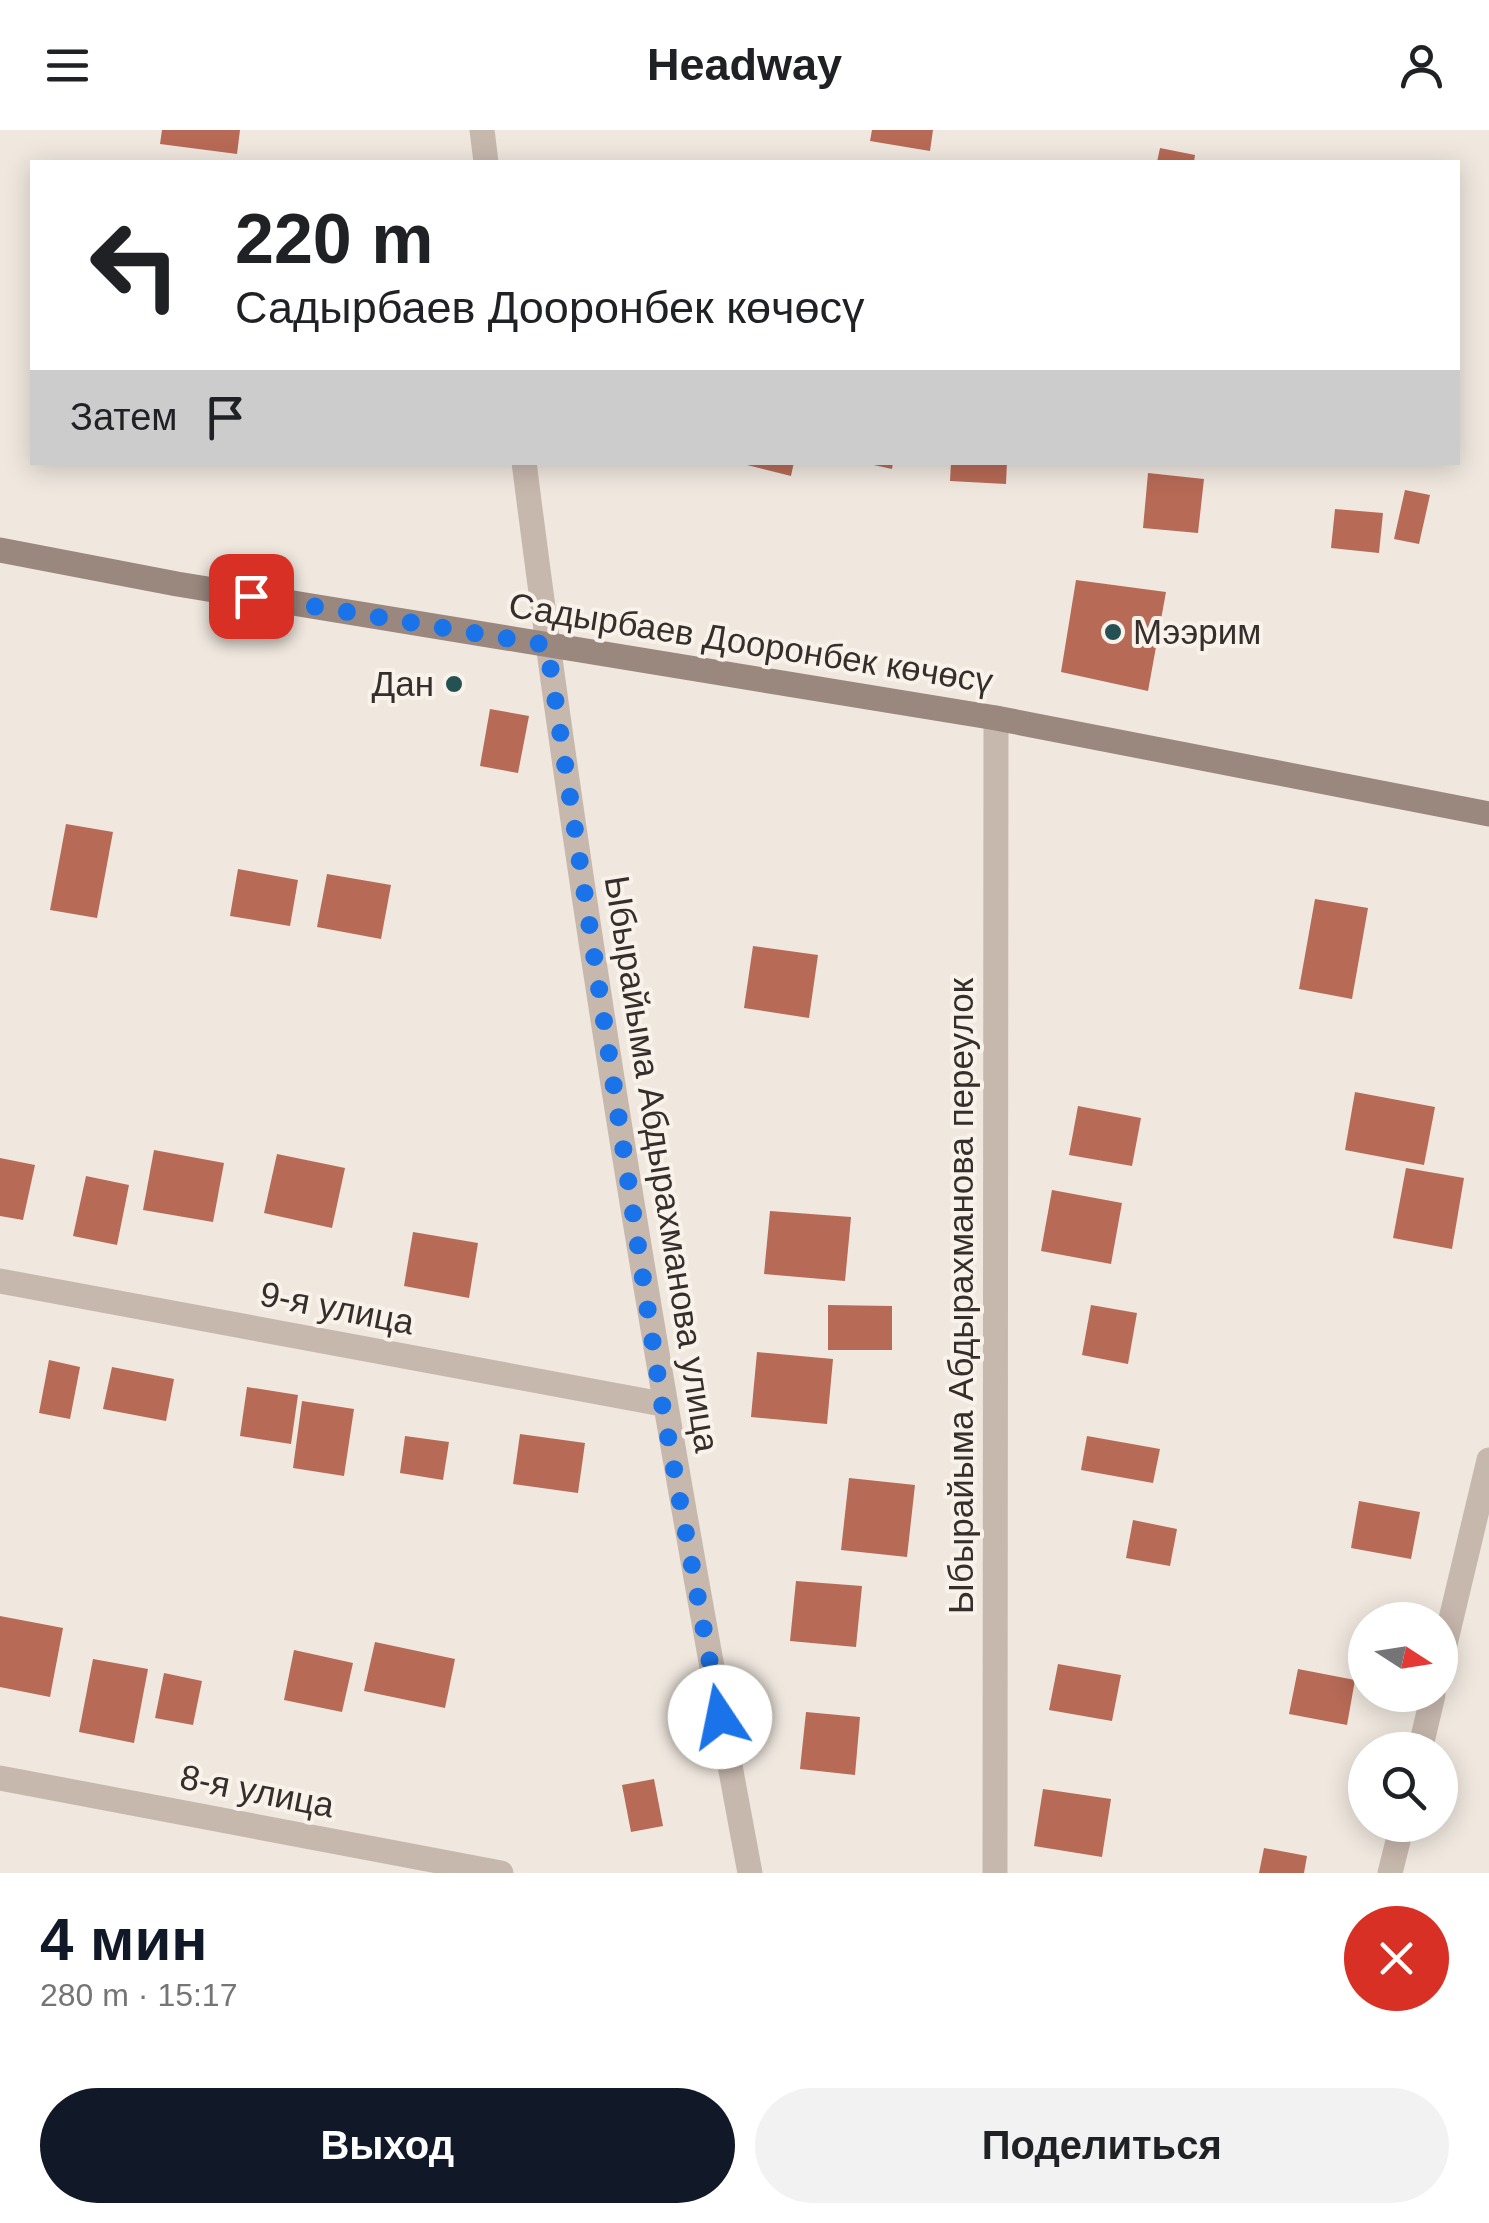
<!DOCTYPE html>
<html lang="ru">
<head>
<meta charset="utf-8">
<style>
  :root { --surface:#fff; --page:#f2f2f2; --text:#202124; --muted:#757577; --accent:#111827 }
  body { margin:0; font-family:Helvetica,sans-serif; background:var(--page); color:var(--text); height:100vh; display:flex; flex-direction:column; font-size:38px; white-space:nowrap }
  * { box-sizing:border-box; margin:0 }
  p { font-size:32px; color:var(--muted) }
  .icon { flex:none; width:55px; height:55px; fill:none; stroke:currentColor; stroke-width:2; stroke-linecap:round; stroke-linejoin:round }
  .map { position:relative; height:1743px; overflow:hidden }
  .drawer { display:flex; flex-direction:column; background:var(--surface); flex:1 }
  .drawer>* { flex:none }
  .banner { position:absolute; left:30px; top:30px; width:1430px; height:305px; border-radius:0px; box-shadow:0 5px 25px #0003; background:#fff; color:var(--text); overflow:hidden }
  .needle { width:65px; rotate:102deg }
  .tools { position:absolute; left:1348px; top:1472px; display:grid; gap:20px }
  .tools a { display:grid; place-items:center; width:110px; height:110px; border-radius:50%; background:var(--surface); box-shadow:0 5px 25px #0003; font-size:50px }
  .pin { position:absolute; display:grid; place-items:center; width:85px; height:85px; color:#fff; margin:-42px; border-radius:20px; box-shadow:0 5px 15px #0006 }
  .me { position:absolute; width:110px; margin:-55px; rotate:349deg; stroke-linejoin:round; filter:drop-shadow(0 0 8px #0008) }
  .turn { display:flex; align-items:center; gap:35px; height:210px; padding:0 40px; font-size:45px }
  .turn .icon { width:130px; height:130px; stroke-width:2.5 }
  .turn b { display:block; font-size:70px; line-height:85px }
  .then { display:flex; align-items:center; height:95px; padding:0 40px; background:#0003; gap:20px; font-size:38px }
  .round { display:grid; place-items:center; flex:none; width:105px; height:105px; border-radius:52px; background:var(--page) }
  .summary { display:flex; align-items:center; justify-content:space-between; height:170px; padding:0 40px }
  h1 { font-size:60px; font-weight:700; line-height:75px; color:var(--accent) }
  .cta { display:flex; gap:20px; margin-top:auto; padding:20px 40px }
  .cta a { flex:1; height:115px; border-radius:60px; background:var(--accent); color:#fff; font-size:40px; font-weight:700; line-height:115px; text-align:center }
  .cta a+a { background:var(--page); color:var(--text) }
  header { display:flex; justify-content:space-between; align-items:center; height:130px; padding:0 40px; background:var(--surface); font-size:45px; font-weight:700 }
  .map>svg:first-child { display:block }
  .building { fill:#b76a56 }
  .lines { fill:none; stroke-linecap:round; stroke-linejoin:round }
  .street { stroke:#c7b8ad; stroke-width:25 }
  .secondary { stroke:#9a877e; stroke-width:25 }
  .route { stroke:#1a73e8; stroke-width:18; stroke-dasharray:0 32.4 }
  .poi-dot { fill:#255153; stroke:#f8f2eb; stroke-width:4 }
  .labels { text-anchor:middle; stroke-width:8; stroke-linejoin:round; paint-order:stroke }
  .poi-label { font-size:35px; fill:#362e2a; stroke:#f8f2eb; text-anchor:start }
  .street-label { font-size:35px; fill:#362e2a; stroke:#f8f2eb }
</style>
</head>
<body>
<header><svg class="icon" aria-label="menu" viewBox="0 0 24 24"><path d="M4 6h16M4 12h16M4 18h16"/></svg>Headway<svg class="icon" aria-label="person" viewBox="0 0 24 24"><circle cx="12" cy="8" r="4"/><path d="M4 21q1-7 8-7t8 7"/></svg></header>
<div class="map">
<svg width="1489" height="1743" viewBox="0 0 1489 1743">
  <rect width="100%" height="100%" fill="#f0e8df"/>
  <g class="building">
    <path d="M162,0H240L237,24L160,14Z"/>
    <path d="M872,0H933L930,21L870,11Z"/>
    <path d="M1160,18L1195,25L1194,32H1157Z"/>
    <path d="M735,332H794L791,346Z"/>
    <path d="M860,332H893L892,339Z"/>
    <path d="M951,332H1007L1006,354L950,351Z"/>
    <path d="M1148,343L1204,349L1198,403L1143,398Z"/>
    <path d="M1405,360L1430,365L1419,414L1394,409Z"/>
    <path d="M1335,379L1383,383L1379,423L1331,418Z"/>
    <path d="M1076,450L1166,462L1148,561L1061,542Z"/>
    <path d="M490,579L529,586L518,643L480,636Z"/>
    <path d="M66,694L113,702L97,788L50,780Z"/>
    <path d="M238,739L298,750L290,796L230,786Z"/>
    <path d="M327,744L391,755L381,809L317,797Z"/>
    <path d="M1315,769L1368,778L1352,869L1299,859Z"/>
    <path d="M753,816L818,825L809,888L744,878Z"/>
    <path d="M1355,962L1435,977L1424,1035L1345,1020Z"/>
    <path d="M1078,976L1141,988L1132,1036L1069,1025Z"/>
    <path d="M154,1020L224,1033L213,1092L143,1080Z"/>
    <path d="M277,1024L345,1038L332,1098L264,1083Z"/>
    <path d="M0,1028L35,1035L23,1090L0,1086Z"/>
    <path d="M1406,1038L1464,1048L1452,1119L1393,1108Z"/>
    <path d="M86,1046L129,1055L117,1115L73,1106Z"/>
    <path d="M1052,1060L1122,1073L1111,1134L1041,1121Z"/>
    <path d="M770,1081L851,1087L845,1151L764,1144Z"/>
    <path d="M413,1102L478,1113L469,1168L404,1156Z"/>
    <path d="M828,1175L892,1176V1220H828Z"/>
    <path d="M1091,1175L1137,1183L1128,1234L1082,1225Z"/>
    <path d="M757,1222L833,1229L827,1294L751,1287Z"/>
    <path d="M49,1230L80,1237L70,1289L39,1283Z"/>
    <path d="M112,1237L174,1249L166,1291L103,1279Z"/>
    <path d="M247,1257L298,1265L291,1314L240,1306Z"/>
    <path d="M302,1271L354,1279L344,1346L293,1338Z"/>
    <path d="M520,1304L585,1313L578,1363L513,1354Z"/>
    <path d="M405,1306L449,1312L443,1350L400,1343Z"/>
    <path d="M1087,1306L1160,1319L1153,1353L1081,1340Z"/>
    <path d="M849,1348L915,1355L907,1427L841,1420Z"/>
    <path d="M1359,1371L1420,1382L1411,1429L1351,1418Z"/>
    <path d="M1133,1390L1177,1399L1170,1436L1126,1428Z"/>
    <path d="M796,1451L862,1456L856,1517L790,1511Z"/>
    <path d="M0,1486L63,1498L50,1567L0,1557Z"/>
    <path d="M375,1512L455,1529L445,1578L364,1561Z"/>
    <path d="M294,1520L353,1533L342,1582L284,1570Z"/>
    <path d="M93,1529L148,1539L134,1613L79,1602Z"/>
    <path d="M1058,1534L1121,1545L1112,1591L1049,1580Z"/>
    <path d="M1298,1539L1355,1550L1347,1595L1289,1584Z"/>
    <path d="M164,1543L202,1551L193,1595L155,1588Z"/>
    <path d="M806,1582L860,1587L855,1645L800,1639Z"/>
    <path d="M654,1649L663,1696L631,1702L622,1655Z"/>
    <path d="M1043,1659L1111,1669L1102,1727L1034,1716Z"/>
    <path d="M1264,1718L1307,1726L1304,1743H1259Z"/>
  </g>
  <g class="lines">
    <g class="street">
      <path d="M482,0L486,32"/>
      <path d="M524,332C584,805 662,1275 750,1743"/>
      <path d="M0,1151L662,1274"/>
      <path d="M1440,1535L1489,1330"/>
      <path d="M1420,1620L1433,1565"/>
      <path d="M0,1648L501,1743"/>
      <path d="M995,1743L996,588"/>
      <path d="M1390,1743L1402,1695"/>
    </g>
    <path class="secondary" d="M0,420L177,454L996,588L1489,684"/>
  </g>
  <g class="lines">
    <path class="route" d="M251,466L547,515L662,1274L720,1587"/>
  </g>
  <g class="poi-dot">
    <circle cx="1113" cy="502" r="10"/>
    <circle cx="454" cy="554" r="10"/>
  </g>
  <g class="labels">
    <g class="poi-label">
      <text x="1133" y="514">Мээрим</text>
      <text x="434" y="566" text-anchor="end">Дан</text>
    </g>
    <g class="street-label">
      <text transform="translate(751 513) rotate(9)" y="12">Садырбаев Дооронбек көчөсү</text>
      <text transform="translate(662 1034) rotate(81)" y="12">Ыбырайыма Абдырахманова улица</text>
      <text transform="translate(961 1166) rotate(-90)" y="12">Ыбырайыма Абдырахманова переулок</text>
      <text transform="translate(337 1178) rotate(11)" y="12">9-я улица</text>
      <text transform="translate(257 1661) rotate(11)" y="12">8-я улица</text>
    </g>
  </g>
</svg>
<div class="tools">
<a><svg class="needle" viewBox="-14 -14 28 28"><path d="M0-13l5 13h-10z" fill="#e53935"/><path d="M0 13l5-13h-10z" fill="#757577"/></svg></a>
<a><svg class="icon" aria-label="search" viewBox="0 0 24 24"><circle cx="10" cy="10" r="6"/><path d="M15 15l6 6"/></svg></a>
</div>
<div class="pin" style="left:251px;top:466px;background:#d93025"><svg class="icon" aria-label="arrive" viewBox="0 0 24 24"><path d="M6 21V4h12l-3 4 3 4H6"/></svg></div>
<svg class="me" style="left:720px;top:1587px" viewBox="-20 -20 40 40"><circle r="19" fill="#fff"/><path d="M0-13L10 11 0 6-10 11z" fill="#1a73e8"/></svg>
<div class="banner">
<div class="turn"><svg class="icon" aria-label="left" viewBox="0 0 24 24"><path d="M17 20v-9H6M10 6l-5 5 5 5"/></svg><div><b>220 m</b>Садырбаев Дооронбек көчөсү</div></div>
<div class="then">Затем<svg class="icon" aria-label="arrive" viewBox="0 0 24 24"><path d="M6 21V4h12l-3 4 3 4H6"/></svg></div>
</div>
</div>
<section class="drawer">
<div class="summary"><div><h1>4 мин</h1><p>280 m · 15:17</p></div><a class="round" style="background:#d93025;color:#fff"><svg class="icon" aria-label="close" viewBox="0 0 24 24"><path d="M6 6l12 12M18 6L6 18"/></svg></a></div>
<div class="cta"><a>Выход</a><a>Поделиться</a></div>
</section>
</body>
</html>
